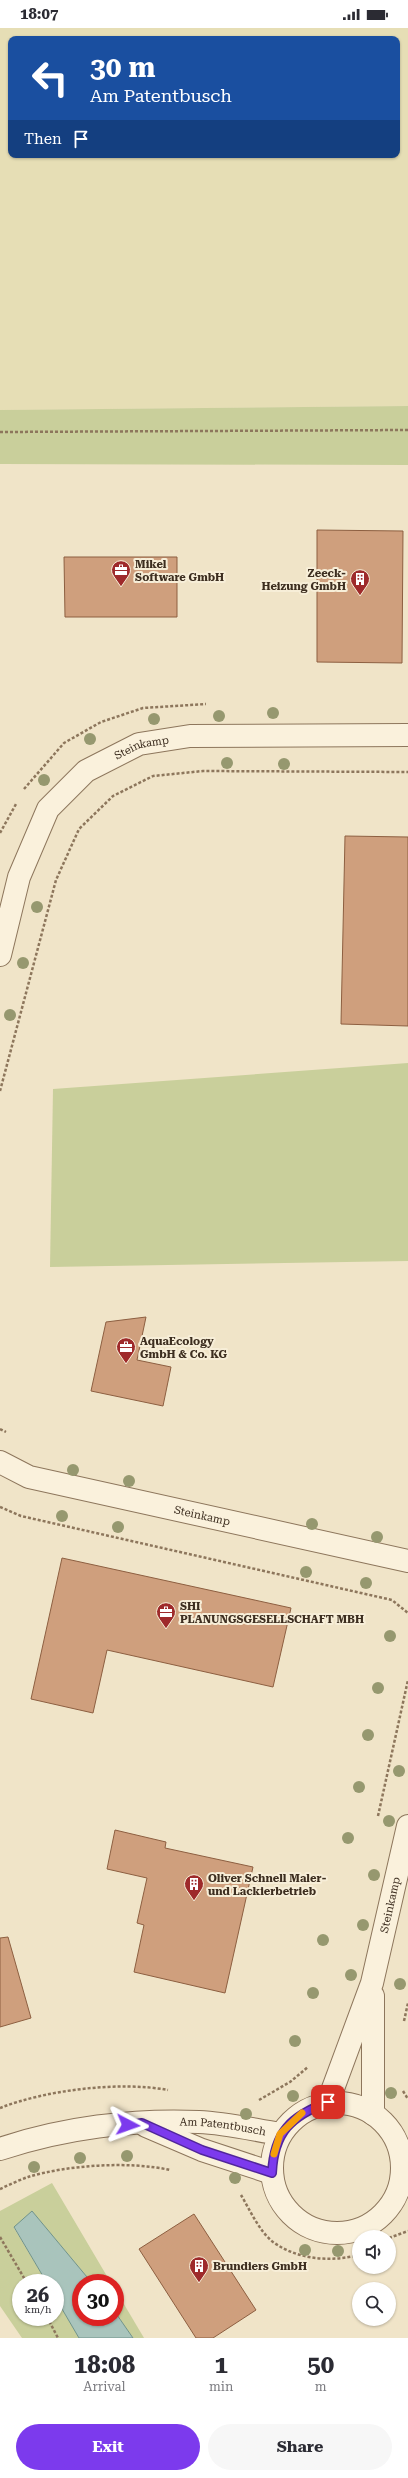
<!DOCTYPE html>
<html lang="en">
<head>
<meta charset="utf-8">
<style>
  :root { --surface:#fff; --page:#f7f7f7; --text:#2b2b33; --muted:#7c7c81; --accent:#7c3aed }
  body { margin:0; font-family:"Roboto Serif",serif; background:var(--page); color:var(--text); height:100vh; display:flex; flex-direction:column; font-size:15px; white-space:nowrap }
  * { box-sizing:border-box; margin:0 }
  p { font-size:13px; color:var(--muted) }
  .icon { flex:none; width:22px; height:22px; fill:none; stroke:currentColor; stroke-width:2; stroke-linecap:round; stroke-linejoin:round }
  .map { position:relative; height:2310px; overflow:hidden }
  .drawer { display:flex; flex-direction:column; background:var(--surface); flex:1 }
  .drawer>* { flex:none }
  .top-card { position:absolute; left:8px; top:8px; width:392px; height:122px; border-radius:8px; box-shadow:0 1px 3px #0004; background:#1a4fa0; color:#fff; overflow:hidden }
  .controls { position:absolute; left:352px; top:2202px; display:grid; gap:8px }
  .controls a { display:grid; place-items:center; width:44px; height:44px; border-radius:50%; background:var(--surface); box-shadow:0 1px 3px #0004; font-size:20px }
  .speed { position:absolute; left:12px; top:2246px; display:flex; gap:8px; font-size:20px; font-weight:700; text-align:center }
  .speed>* { display:grid; place-content:center; width:52px; height:52px; border-radius:50%; background:var(--surface); box-shadow:0 1px 3px #0004; line-height:1 }
  .speed small { font-size:10px; font-weight:400 }
  .speed .limit { border:6px solid #d22; background:#fff; color:#111 }
  .pin { position:absolute; display:grid; place-items:center; width:34px; height:34px; color:#fff; margin:-17px; border-radius:8px; box-shadow:0 2px 6px #0006 }
  .me { position:absolute; width:44px; margin:-22px; rotate:94deg; stroke-linejoin:round; filter:drop-shadow(0 0 3px #0008) }
  .turn { display:flex; align-items:center; gap:14px; height:84px; padding:0 16px; font-size:18px }
  .turn .icon { width:52px; height:52px; stroke-width:2.5 }
  .turn b { display:block; font-size:28px; line-height:34px }
  .then { display:flex; align-items:center; height:38px; padding:0 16px; background:#0003; gap:8px; font-size:15px }
  .eta { display:flex; justify-content:space-evenly; align-items:center; height:68px; text-align:center }
  .eta b { font-size:24px; font-weight:700; line-height:28px }
  .cta { display:flex; gap:8px; margin-top:auto; padding:8px 16px }
  .cta a { flex:1; height:46px; border-radius:24px; background:var(--accent); color:#fff; font-size:16px; font-weight:700; line-height:46px; text-align:center }
  .cta a+a { background:var(--page); color:var(--text) }
  .status { display:flex; justify-content:space-between; align-items:center; height:28px; padding:0 20px; background:var(--surface); direction:ltr }
  .status svg { height:11px; fill:currentColor }
  .map>svg:first-child { display:block }
  .farmland { fill:#e6deb5; fill-rule:evenodd }
  .green { fill:#c9cf9b }
  .water { fill:#a9c4bc; stroke:#6f938a }
  .building { fill:#cf9f7d; stroke:#8d5f41 }
  .lines { fill:none; stroke-linecap:round; stroke-linejoin:round }
  .minor-casing { stroke:#8d765c; stroke-width:24 }
  .path { stroke:#8d765c; stroke-width:2.5; stroke-dasharray:3 2; stroke-linecap:butt }
  .minor { stroke:#faf1dc; stroke-width:22 }
  .tree { fill:#96986f }
  .route-casing { stroke:#51269a; stroke-width:10 }
  .route { stroke:#7c3aed; stroke-width:7 }
  .slow { stroke:#f59e0b; stroke-width:7 }
  .labels { text-anchor:middle; stroke-width:4; stroke-linejoin:round; paint-order:stroke }
  .poi-label { font-size:11px; font-weight:bold; fill:#3d2e20; stroke:#f7eed8; text-anchor:start }
  .street-label { font-size:11px; fill:#3d2e20; stroke:#f7eed8 }
</style>
</head>
<body>
<div class="status"><b>18:07</b><svg viewBox="0 0 49 12"><path d="M0 12V9h3v3zM5 12V6h3v6zM10 12V3h3v9zM15 12V0h3v12zM26 1h20v11H26zM47 4h2v5h-2z"/></svg></div>
<div class="map">
<svg width="408" height="2310" viewBox="0 0 408 2310">
  <rect width="100%" height="100%" fill="#f0e4c8"/>
  <path class="farmland" d="M0,0H408V378L0,382ZM11,11H397V127H11Z"/>
  <g class="green">
    <path d="M408,378V437L0,436V382Z"/>
    <path d="M408,1035V1233L50,1239L53,1061Z"/>
    <path d="M52,2155L111,2255H92L32,2183L14,2200L47,2255H21V2289H55V2269L79,2310H22L0,2278V2183Z"/>
    <path d="M115,2261L144,2310H133L115,2284Z"/>
  </g>
  <path class="water" d="M32,2183L92,2255H81V2289H115V2284L133,2310H79L55,2269V2255H47L14,2199Z"/>
  <g class="building">
    <path d="M317,502L403,503L402,635L317,634Z"/>
    <path d="M64,529H177V589H65Z"/>
    <path d="M345,808L408,809V998L341,996Z"/>
    <path d="M146,1289L137,1332L171,1339L163,1378L91,1363L106,1294Z"/>
    <path d="M62,1530L291,1580L273,1659L107,1622L93,1685L31,1671Z"/>
    <path d="M115,1802L166,1814L165,1820L253,1839L225,1965L134,1944L144,1897L137,1895L147,1850L107,1841Z"/>
    <path d="M8,1909L31,1990L0,1999V1910Z"/>
    <path d="M194,2186L256,2282L213,2310H196L139,2221Z"/>
  </g>
  <g class="lines">
    <g class="minor-casing">
      <g id="minor">
        <path id="s1" d="M0,927L19,849L48,781L86,743L139,716L190,708L408,707"/>
        <path id="s2" d="M0,1434L29,1449L408,1533"/>
        <path d="M373,1968V2086"/>
        <path id="s3" d="M328,2074L372,1955L408,1798"/>
        <circle cx="337" cy="2140" r="65"/>
        <path d="M146,2098L202,2122L272,2145"/>
        <path id="s4" d="M0,2121C62,2100 133,2091 199,2094C226,2095 254,2102 280,2106"/>
      </g>
    </g>
    <g class="path">
      <path d="M0,404L408,402"/>
      <path d="M24,761L64,715L101,694L143,680L206,676"/>
      <path d="M0,805L16,776"/>
      <path d="M0,1063L56,852L79,801L113,768L153,748L203,743L408,744"/>
      <path d="M0,1401L6,1404"/>
      <path d="M0,1479L21,1488L392,1572L408,1585"/>
      <path d="M378,1788L408,1652"/>
      <path d="M404,1993L408,1975"/>
      <path d="M403,2063L408,2071"/>
      <path d="M259,2072L290,2054L308,2039"/>
      <path d="M0,2080C46,2062 119,2053 168,2062"/>
      <path d="M0,2161C9,2157 19,2152 28,2149C67,2137 130,2133 170,2142"/>
      <path d="M241,2167C250,2182 259,2203 273,2214C298,2232 330,2234 359,2227"/>
      <path d="M0,2209L27,2255"/>
      <path d="M389,2210L408,2203"/>
      <path d="M47,2289L58,2310"/>
    </g>
    <use href="#minor" class="minor"/>
  </g>
  <g class="tree">
    <circle cx="273" cy="685" r="6"/>
    <circle cx="219" cy="688" r="6"/>
    <circle cx="154" cy="691" r="6"/>
    <circle cx="90" cy="711" r="6"/>
    <circle cx="227" cy="735" r="6"/>
    <circle cx="284" cy="736" r="6"/>
    <circle cx="44" cy="752" r="6"/>
    <circle cx="37" cy="879" r="6"/>
    <circle cx="23" cy="935" r="6"/>
    <circle cx="10" cy="987" r="6"/>
    <circle cx="73" cy="1442" r="6"/>
    <circle cx="129" cy="1453" r="6"/>
    <circle cx="62" cy="1488" r="6"/>
    <circle cx="312" cy="1496" r="6"/>
    <circle cx="118" cy="1499" r="6"/>
    <circle cx="377" cy="1509" r="6"/>
    <circle cx="306" cy="1544" r="6"/>
    <circle cx="366" cy="1555" r="6"/>
    <circle cx="390" cy="1608" r="6"/>
    <circle cx="378" cy="1660" r="6"/>
    <circle cx="368" cy="1707" r="6"/>
    <circle cx="399" cy="1743" r="6"/>
    <circle cx="359" cy="1759" r="6"/>
    <circle cx="389" cy="1793" r="6"/>
    <circle cx="348" cy="1810" r="6"/>
    <circle cx="374" cy="1847" r="6"/>
    <circle cx="363" cy="1897" r="6"/>
    <circle cx="323" cy="1912" r="6"/>
    <circle cx="351" cy="1947" r="6"/>
    <circle cx="400" cy="1956" r="6"/>
    <circle cx="313" cy="1965" r="6"/>
    <circle cx="295" cy="2013" r="6"/>
    <circle cx="391" cy="2065" r="6"/>
    <circle cx="293" cy="2068" r="6"/>
    <circle cx="246" cy="2086" r="6"/>
    <circle cx="127" cy="2128" r="6"/>
    <circle cx="80" cy="2130" r="6"/>
    <circle cx="34" cy="2139" r="6"/>
    <circle cx="235" cy="2150" r="6"/>
    <circle cx="305" cy="2222" r="6"/>
    <circle cx="338" cy="2223" r="6"/>
  </g>
  <g class="lines">
    <g class="route-casing">
      <path id="route" d="M128,2097L142,2095L202,2122L272,2145C274,2104 291,2088 328,2074"/>
    </g>
    <use href="#route" class="route"/>
    <path class="slow" d="M274,2126L280,2106L302,2085"/>
  </g>
  <defs>
    <g id="office-pin" transform="scale(1)"><path d="M0 17L-7.5 6A9.5 9.5 0 1 1 7.5 6Z" fill="#9e2a2b" stroke="#f7eed8"/><path d="M-6-3h4V-5.5h4V-3h4V5H-6ZM-1-4.5V-3h2v-1.5ZM-6 0V1H6V0Z" fill="#fff"/></g>
    <g id="building-pin" transform="scale(1)"><path d="M0 17L-7.5 6A9.5 9.5 0 1 1 7.5 6Z" fill="#9e2a2b" stroke="#f7eed8"/><path d="M-4-6H4V6H1V3H-1V6H-4ZM-2.5-4.3h1.7v1.8h-1.7ZM.8-4.3h1.7v1.8H.8ZM-2.5-1h1.7V.8h-1.7ZM.8-1h1.7V.8H.8Z" fill="#fff"/></g>
  </defs>
  <g fill-rule="evenodd">
    <use href="#office-pin" x="121" y="542"/>
    <use href="#building-pin" x="360" y="551"/>
    <use href="#office-pin" x="126" y="1319"/>
    <use href="#office-pin" x="166" y="1584"/>
    <use href="#building-pin" x="194" y="1856"/>
    <use href="#building-pin" x="199" y="2238"/>
  </g>
  <g class="labels">
    <g class="poi-label">
      <text x="135" y="540">Mikel<tspan x="135" dy="13">Software GmbH</tspan></text>
      <text x="346" y="549" text-anchor="end">Zeeck-<tspan x="346" dy="13">Heizung GmbH</tspan></text>
      <text x="140" y="1317">AquaEcology<tspan x="140" dy="13">GmbH &amp; Co. KG</tspan></text>
      <text x="180" y="1582">SHI<tspan x="180" dy="13">PLANUNGSGESELLSCHAFT MBH</tspan></text>
      <text x="208" y="1854">Oliver Schnell Maler-<tspan x="208" dy="13">und Lackierbetrieb</tspan></text>
      <text x="213" y="2242">Brundiers GmbH</text>
    </g>
    <g class="street-label">
      <text dy="4" stroke="none"><textPath href="#s1" startOffset="269">Steinkamp</textPath></text>
      <text dy="4" stroke="none"><textPath href="#s2" startOffset="210">Steinkamp</textPath></text>
      <text dy="4" stroke="none"><textPath href="#s3" startOffset="207">Steinkamp</textPath></text>
      <text dy="4" stroke="none"><textPath href="#s4" startOffset="226">Am Patentbusch</textPath></text>
    </g>
  </g>
</svg>
<div class="controls">
<a><svg class="icon" aria-label="sound" viewBox="0 0 24 24"><path d="M4 9h4l5-4v14l-5-4H4zM17 9q2 3 0 6"/></svg></a>
<a><svg class="icon" aria-label="search" viewBox="0 0 24 24"><circle cx="10" cy="10" r="6"/><path d="M15 15l6 6"/></svg></a>
</div>
<div class="speed"><div>26<small>km/h</small></div><div class="limit">30</div></div>
<div class="pin" style="left:328px;top:2074px;background:#d93025"><svg class="icon" aria-label="arrive" viewBox="0 0 24 24"><path d="M6 21V4h12l-3 4 3 4H6"/></svg></div>
<svg class="me" style="left:128px;top:2097px" viewBox="-20 -20 40 40"><path d="M0-17L14 15 0 8-14 15z" fill="#7c3aed" stroke="#fff" stroke-width="4"/></svg>
<div class="top-card">
<div class="turn"><svg class="icon" aria-label="left" viewBox="0 0 24 24"><path d="M17 20v-9H6M10 6l-5 5 5 5"/></svg><div><b>30 m</b>Am Patentbusch</div></div>
<div class="then">Then<svg class="icon" aria-label="arrive" viewBox="0 0 24 24"><path d="M6 21V4h12l-3 4 3 4H6"/></svg></div>
</div>
</div>
<section class="drawer">
<div class="eta">
<div><b>18:08</b><p>Arrival</p></div>
<div><b>1</b><p>min</p></div>
<div><b>50</b><p>m</p></div>
</div>
<div class="cta"><a>Exit</a><a>Share</a></div>
</section>
</body>
</html>
